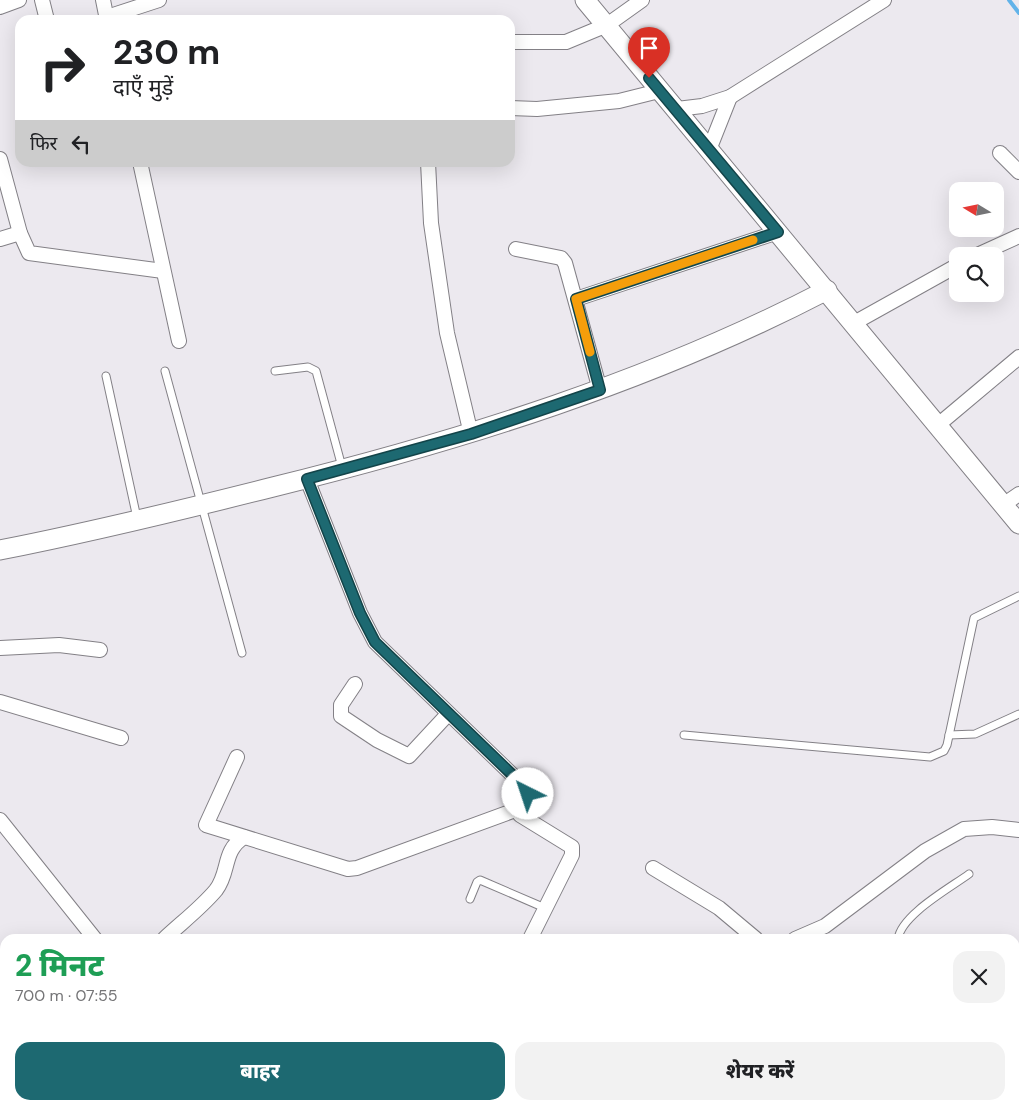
<!DOCTYPE html>
<html lang="hi">
<head>
<meta charset="utf-8">
<style>
  :root { --surface:#fff; --page:#f2f2f2; --text:#202124; --muted:#757577; --accent:#1d6971 }
  body { margin:0; font-family:"DM Sans","Noto Sans Devanagari",sans-serif; background:var(--page); color:var(--text); height:100vh; display:flex; flex-direction:column; font-size:19px; white-space:nowrap }
  * { box-sizing:border-box; margin:0 }
  p { font-size:16px; color:var(--muted) }
  .icon { flex:none; width:28px; height:28px; fill:none; stroke:currentColor; stroke-width:2; stroke-linecap:round; stroke-linejoin:round }
  .map { position:relative; flex:1; overflow:hidden }
  .side { position:absolute; left:0px; top:934px; width:1020px; height:176px; display:flex; flex-direction:column; background:var(--surface); border-radius:15px 15px 0 0; box-shadow:0 5px 20px #0002 }
  .side>* { flex:none }
  .hud { position:absolute; left:15px; top:15px; width:500px; height:152px; border-radius:15px; box-shadow:0 5px 20px #0002; background:#fff; color:var(--text); overflow:hidden }
  .needle { width:32px; rotate:280deg }
  .tools { position:absolute; left:949px; top:182px; display:grid; gap:10px }
  .tools a { display:grid; place-items:center; width:55px; height:55px; border-radius:10px; background:var(--surface); box-shadow:0 5px 20px #0002; font-size:25px }
  .pin { position:absolute; display:grid; place-items:center; width:42px; height:42px; color:#fff; margin:-51px -21px; border-radius:50% 50% 50% 0; rotate:-45deg; box-shadow:0 0 5px #0007 }
  .pin .icon { rotate:45deg }
  .me { position:absolute; width:55px; margin:-28px; rotate:319deg; stroke-linejoin:round; filter:drop-shadow(0 0 4px #0008) }
  .turn { display:flex; align-items:center; gap:18px; height:105px; padding:0 15px; font-size:22px }
  .turn .icon { width:65px; height:65px; stroke-width:2.5 }
  .turn b { display:block; font-size:35px; line-height:42px }
  .then { display:flex; align-items:center; height:48px; padding:0 15px; background:#0003; gap:10px; font-size:19px }
  .round { display:grid; place-items:center; flex:none; width:52px; height:52px; border-radius:15px; background:var(--page) }
  .overview { display:flex; align-items:center; justify-content:space-between; height:85px; padding:0 15px }
  h1 { font-size:30px; font-weight:800; line-height:38px; color:#1e9e55 }
  .action { display:flex; gap:10px; margin-top:auto; padding:10px 15px }
  .action a { flex:1; height:58px; border-radius:15px; background:var(--accent); color:#fff; font-size:20px; font-weight:800; line-height:58px; text-align:center }
  .action a+a { background:var(--page); color:var(--text) }
  .map>svg:first-child { display:block }
  .lines { fill:none; stroke-linecap:round; stroke-linejoin:round }
  .stream { stroke:#62b3e9; stroke-width:4 }
  .lane-casing { stroke:#838086; stroke-width:9 }
  .street-casing { stroke:#838086; stroke-width:16 }
  .secondary-casing { stroke:#838086; stroke-width:21 }
  .lane { stroke:#fff; stroke-width:7 }
  .street { stroke:#fff; stroke-width:14 }
  .secondary { stroke:#fff; stroke-width:19 }
  .route-casing { stroke:#134449; stroke-width:12 }
  .route { stroke:#1d6971; stroke-width:9 }
  .slow { stroke:#f59e0b; stroke-width:9 }
</style>
</head>
<body>
<div class="map">
<svg width="1019" height="1109" viewBox="0 0 1019 1109">
  <rect width="100%" height="100%" fill="#ece9ef"/>
  <g class="lines">
    <path class="stream" d="M1009,0L1019,13"/>
    <g class="lane-casing">
      <g id="lane">
        <path d="M165,371L242,653"/>
        <path d="M275,371L308,367L316,371L342,467"/>
        <path d="M106,376L137,518"/>
        <path d="M684,735L930,757L944,751L947,745L974,618L1019,596"/>
        <path d="M949,735L975,734L1019,714"/>
        <path d="M470,899L477,882L480,880L545,908"/>
        <path d="M898,939C901,915 950,888 969,874"/>
        <path d="M1015,1091L1019,1095"/>
      </g>
    </g>
    <g class="street-casing">
      <g id="street">
        <path d="M42,0L47,20"/>
        <path d="M103,0L107,20"/>
        <path d="M0,7L19,0"/>
        <path d="M107,17L159,0"/>
        <path d="M510,42H566L607,25L642,0"/>
        <path d="M510,108L537,109L619,101L659,91"/>
        <path d="M677,109L702,106L730,97L884,0"/>
        <path d="M709,150L730,97"/>
        <path d="M1000,153L1019,172"/>
        <path d="M0,159L20,233L29,253L163,271"/>
        <path d="M140,162L179,341"/>
        <path d="M428,162L431,223L447,333L471,434"/>
        <path d="M0,239L20,233"/>
        <path d="M516,249L561,258L565,263L600,390"/>
        <path d="M975,256L1019,236"/>
        <path d="M576,299L778,232"/>
        <path d="M854,323L958,265"/>
        <path d="M938,425L1019,357"/>
        <path d="M307,479L360,613L375,642L528,790L527,797L518,809L520,815L572,847V855L530,939"/>
        <path d="M1003,505L1019,494"/>
        <path d="M0,648L59,645L100,650"/>
        <path d="M355,684L341,705V716L377,740L409,756L448,714"/>
        <path d="M0,702L121,738"/>
        <path d="M237,757L206,825L348,869L357,868L518,809"/>
        <path d="M0,820L95,939"/>
        <path d="M653,868L719,908L756,939"/>
        <path d="M164,939C181,923 201,908 216,890C230,872 222,851 244,837"/>
        <path d="M795,939L825,926L925,851L964,829L992,827L1019,830"/>
        <path d="M0,1081L5,1080"/>
        <path d="M165,1105L168,1109"/>
        <path d="M474,1105L482,1109"/>
        <path d="M452,1109L455,1105"/>
        <path d="M518,1109L522,1105"/>
      </g>
    </g>
    <g class="secondary-casing">
      <g id="secondary">
        <path d="M585,0L1019,524"/>
        <path d="M0,550C92,532 182,510 273,487C463,440 652,381 827,290"/>
      </g>
    </g>
    <use href="#lane" class="lane"/>
    <use href="#street" class="street"/>
    <use href="#secondary" class="secondary"/>
  </g>
  <g class="lines">
    <g class="route-casing">
      <path id="route" d="M528,794V790L375,642L360,613L307,479L471,434L600,390L576,299L778,232L649,78"/>
    </g>
    <use href="#route" class="route"/>
    <path class="slow" d="M590,352L576,299L753,240"/>
  </g>
</svg>
<div class="tools">
<a><svg class="needle" viewBox="-14 -14 28 28"><path d="M0-13l5 13h-10z" fill="#e53935"/><path d="M0 13l5-13h-10z" fill="#757577"/></svg></a>
<a><svg class="icon" aria-label="search" viewBox="0 0 24 24"><circle cx="10" cy="10" r="6"/><path d="M15 15l6 6"/></svg></a>
</div>
<div class="pin" style="left:649px;top:78px;background:#d93025"><svg class="icon" aria-label="arrive" viewBox="0 0 24 24"><path d="M6 21V4h12l-3 4 3 4H6"/></svg></div>
<svg class="me" style="left:528px;top:794px" viewBox="-20 -20 40 40"><circle r="19" fill="#fff"/><path d="M0-13L10 11 0 6-10 11z" fill="#1d6971"/></svg>
<div class="hud">
<div class="turn"><svg class="icon" aria-label="right" viewBox="0 0 24 24"><path d="M7 20v-9h11M14 6l5 5-5 5"/></svg><div><b>230 m</b>दाएँ मुड़ें</div></div>
<div class="then">फिर<svg class="icon" aria-label="left" viewBox="0 0 24 24"><path d="M17 20v-9H6M10 6l-5 5 5 5"/></svg></div>
</div>
<section class="side">
<div class="overview"><div><h1>2 मिनट</h1><p>700 m · 07:55</p></div><a class="round"><svg class="icon" aria-label="close" viewBox="0 0 24 24"><path d="M6 6l12 12M18 6L6 18"/></svg></a></div>
<div class="action"><a>बाहर</a><a>शेयर करें</a></div>
</section>
</div>
</body>
</html>
